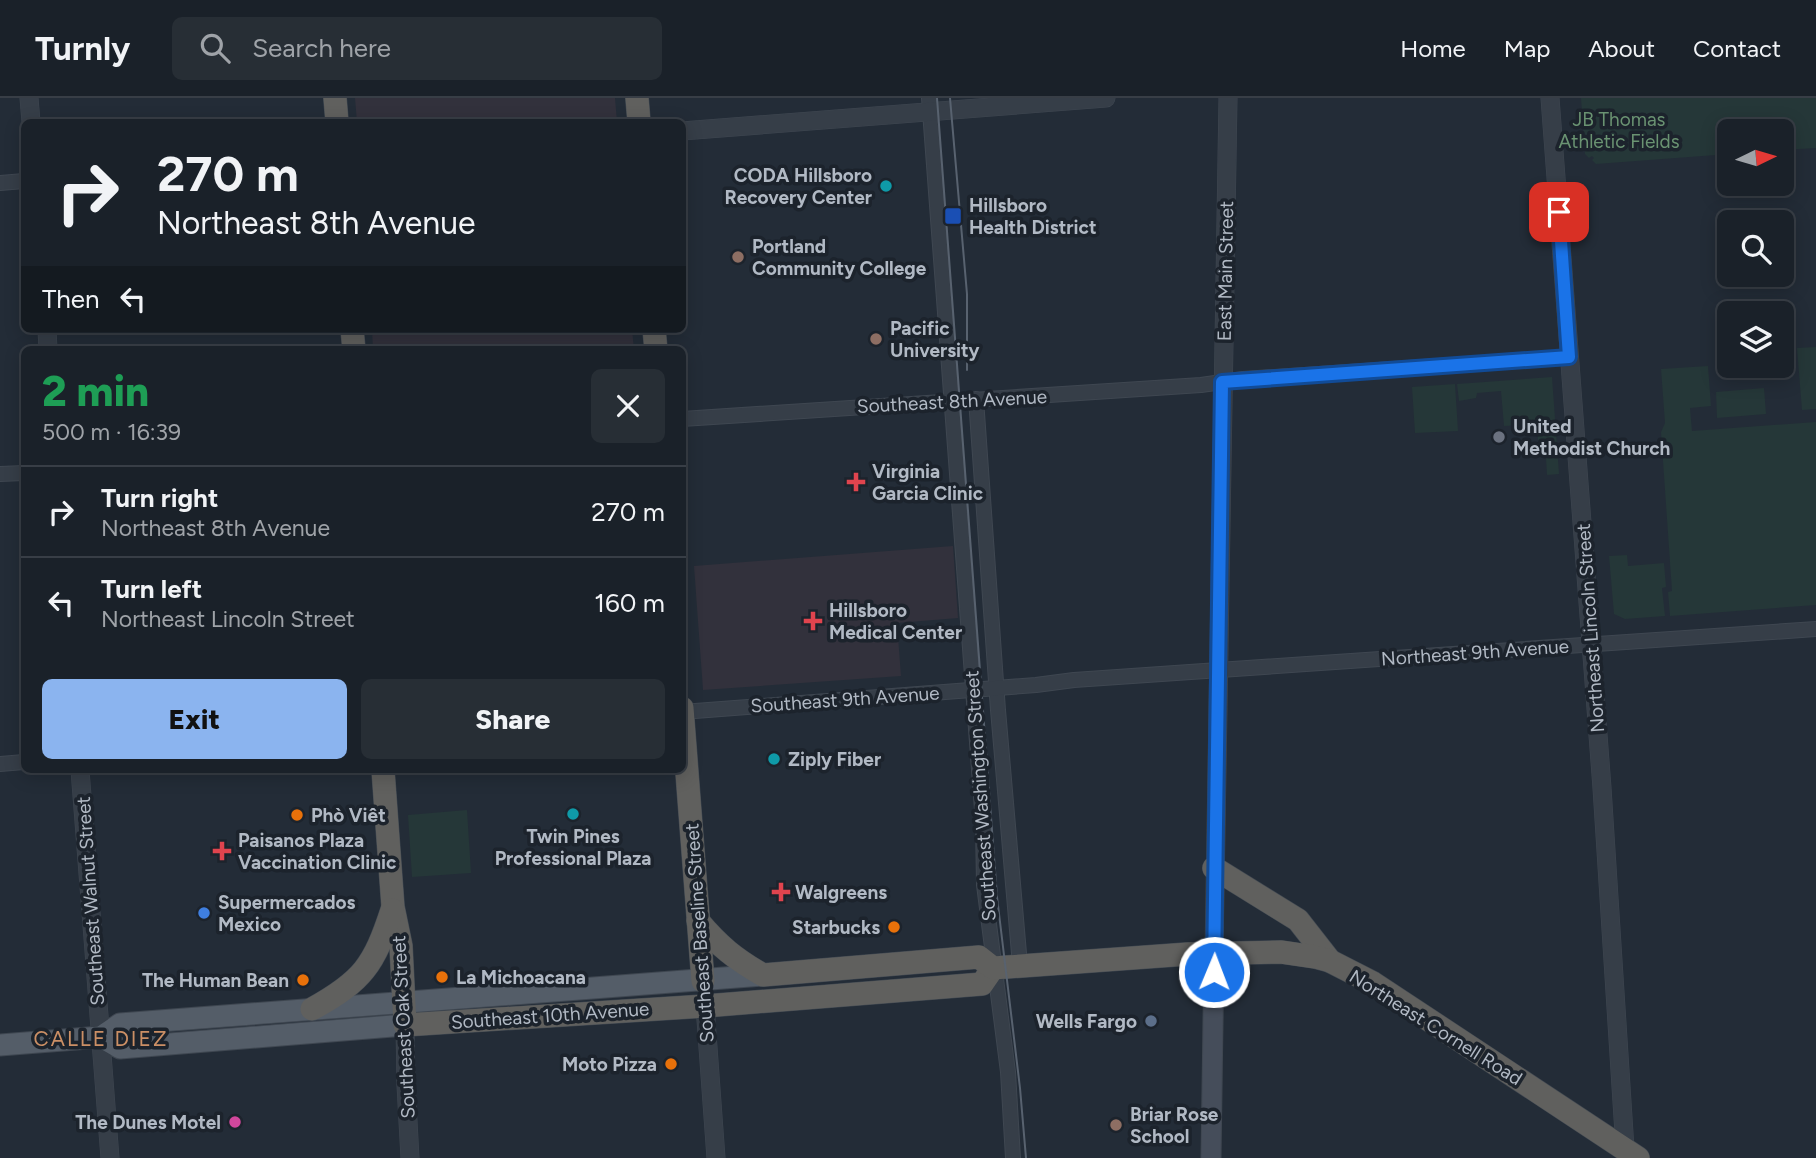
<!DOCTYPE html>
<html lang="en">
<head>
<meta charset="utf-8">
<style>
  :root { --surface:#1a2129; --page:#272e35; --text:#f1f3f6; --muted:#9fa3a8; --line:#383e46; --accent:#8bb4ef }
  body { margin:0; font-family:Figtree,sans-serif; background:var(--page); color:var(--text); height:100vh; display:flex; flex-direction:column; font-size:26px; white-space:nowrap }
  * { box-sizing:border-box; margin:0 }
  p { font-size:23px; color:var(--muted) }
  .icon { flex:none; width:38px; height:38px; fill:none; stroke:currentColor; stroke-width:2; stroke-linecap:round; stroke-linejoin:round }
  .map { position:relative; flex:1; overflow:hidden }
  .panel { position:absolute; left:21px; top:248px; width:665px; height:427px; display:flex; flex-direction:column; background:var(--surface); border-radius:10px; box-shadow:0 4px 18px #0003,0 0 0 2px var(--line) }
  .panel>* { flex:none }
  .top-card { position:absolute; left:21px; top:21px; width:665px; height:214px; border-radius:10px; box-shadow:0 4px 18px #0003,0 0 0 2px var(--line); background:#1a2129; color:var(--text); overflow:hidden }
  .needle { width:46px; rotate:85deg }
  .buttons { position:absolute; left:1717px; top:21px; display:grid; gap:14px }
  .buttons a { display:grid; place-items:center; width:77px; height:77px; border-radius:10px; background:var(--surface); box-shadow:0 4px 18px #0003,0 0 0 2px var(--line); font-size:35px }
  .pin { position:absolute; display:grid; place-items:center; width:60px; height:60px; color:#fff; margin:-30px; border-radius:14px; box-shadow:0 4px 10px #0006 }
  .me { position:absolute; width:77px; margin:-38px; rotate:1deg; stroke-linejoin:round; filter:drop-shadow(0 0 5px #0008) }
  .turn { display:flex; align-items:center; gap:24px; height:147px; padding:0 21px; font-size:32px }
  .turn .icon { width:91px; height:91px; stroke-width:2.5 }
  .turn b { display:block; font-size:49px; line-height:60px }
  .then { display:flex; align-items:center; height:66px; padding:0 21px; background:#0003; gap:14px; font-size:26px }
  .round { display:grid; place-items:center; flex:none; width:74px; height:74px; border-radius:10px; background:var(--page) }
  .headline { display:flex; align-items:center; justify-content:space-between; height:119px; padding:0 21px }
  h1 { font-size:42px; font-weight:800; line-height:52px; color:#1e9e55 }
  .action { display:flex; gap:14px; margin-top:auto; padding:14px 21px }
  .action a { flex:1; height:80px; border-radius:10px; background:var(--accent); color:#111; font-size:28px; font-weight:800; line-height:80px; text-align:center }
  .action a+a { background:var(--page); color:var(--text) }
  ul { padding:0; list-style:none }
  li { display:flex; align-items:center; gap:21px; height:91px; padding:0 21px; border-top:2px solid var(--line) }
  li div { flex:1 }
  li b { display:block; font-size:26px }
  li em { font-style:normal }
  header { display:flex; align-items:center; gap:42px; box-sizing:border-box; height:98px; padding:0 35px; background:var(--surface); border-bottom:2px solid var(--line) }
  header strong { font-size:33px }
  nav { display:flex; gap:38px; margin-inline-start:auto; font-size:24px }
  .search { width:490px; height:63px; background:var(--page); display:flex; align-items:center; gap:18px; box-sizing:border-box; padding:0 24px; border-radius:10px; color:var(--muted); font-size:26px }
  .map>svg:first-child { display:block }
  .medical { fill:#32313c }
  .green { fill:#253738 }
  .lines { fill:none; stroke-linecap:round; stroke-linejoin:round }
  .minor-casing { stroke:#3f4751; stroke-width:16 }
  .tertiary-casing { stroke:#3f4751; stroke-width:19 }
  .secondary-casing { stroke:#3f4751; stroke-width:21 }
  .primary-casing { stroke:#3f4751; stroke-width:23 }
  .trunk-casing { stroke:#414952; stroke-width:24 }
  .minor { stroke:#363e48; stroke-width:14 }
  .tertiary { stroke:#363e48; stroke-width:18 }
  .secondary { stroke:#454d5a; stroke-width:19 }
  .primary { stroke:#545d68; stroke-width:21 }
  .trunk { stroke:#60605e; stroke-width:23 }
  .tram { stroke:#58626f; stroke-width:2 }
  .route-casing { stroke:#114b97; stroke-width:18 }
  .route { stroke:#1a73e8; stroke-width:12 }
  .culture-dot { fill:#0f9aa8; stroke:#1c232c; stroke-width:2.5 }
  .transit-dot { fill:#1a4fb4; stroke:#1c232c; stroke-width:2.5 }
  .education-dot { fill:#8d6e63; stroke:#1c232c; stroke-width:2.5 }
  .worship-dot { fill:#6b7280; stroke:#1c232c; stroke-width:2.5 }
  .health-dot { fill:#e0444e; stroke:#1c232c; stroke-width:2.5 }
  .food-dot { fill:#e8710a; stroke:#1c232c; stroke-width:2.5 }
  .shop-dot { fill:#3f7fe0; stroke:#1c232c; stroke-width:2.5 }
  .service-dot { fill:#5c6f8a; stroke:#1c232c; stroke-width:2.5 }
  .hotel-dot { fill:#d1479c; stroke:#1c232c; stroke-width:2.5 }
  .labels { text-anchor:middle; stroke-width:7; stroke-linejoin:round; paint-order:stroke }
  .park-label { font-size:19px; fill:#6a9372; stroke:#1c232c }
  .poi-label { font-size:19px; font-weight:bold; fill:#b1b9c4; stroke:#1c232c; text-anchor:start }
  .street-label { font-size:19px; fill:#b1b9c4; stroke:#1c232c }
  .neighbourhood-label { font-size:21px; letter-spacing:2px; fill:#cb8f65; stroke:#1c232c }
</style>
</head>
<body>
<header>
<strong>Turnly</strong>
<div class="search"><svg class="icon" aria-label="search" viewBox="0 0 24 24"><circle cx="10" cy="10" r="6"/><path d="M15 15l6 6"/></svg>Search here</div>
<nav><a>Home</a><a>Map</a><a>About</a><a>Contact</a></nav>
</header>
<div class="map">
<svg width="1816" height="1060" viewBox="0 0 1816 1060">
  <rect width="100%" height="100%" fill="#232c37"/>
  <g class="medical">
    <path d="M355,0H615L617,24H357Z"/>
    <path d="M372,231H632L634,252H373Z"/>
    <path d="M953,448L958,520L897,525L901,578L703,592L694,468Z"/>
  </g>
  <g class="green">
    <path d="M1581,0H1816V50L1782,52V33H1729V56L1596,66L1592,62L1594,60L1592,58L1589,60L1585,56Z"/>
    <path d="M1816,249V311L1802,312L1797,250Z"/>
    <path d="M1708,268L1711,308L1690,310L1692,333L1816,324V507L1670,518L1668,494L1672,493L1661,334L1665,325L1661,271Z"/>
    <path d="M1552,279L1559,376L1547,377L1545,343H1538L1537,326L1504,328L1501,293L1477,295L1476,300L1459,303L1457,286Z"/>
    <path d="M1455,286L1458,333L1415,335L1412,289Z"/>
    <path d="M1764,290L1766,316L1717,320L1716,294Z"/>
    <path d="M1627,457L1628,468L1664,465L1666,489L1662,490L1665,518L1625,521L1614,516L1609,458Z"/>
    <path d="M467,712L471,775L412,779L408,717Z"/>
  </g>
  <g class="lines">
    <g class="minor-casing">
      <g id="minor">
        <path d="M929,0L983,725L984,787L1008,974L1013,1060"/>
        <path d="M0,85L24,83"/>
        <path d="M976,301L998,612L1020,867"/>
        <path d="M682,321L1201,287L1243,281L1569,259"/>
        <path d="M0,376L24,375"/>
        <path d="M682,614L1036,587L1074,582L1816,531"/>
        <path d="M0,666L24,664"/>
      </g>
    </g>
    <g class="tertiary-casing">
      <g id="tertiary">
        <path d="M29,0L31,24"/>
        <path d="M1550,0L1602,690L1625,1051"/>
        <path d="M682,33L1106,0"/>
        <path d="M47,231L48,252"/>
        <path d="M80,672L110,1060"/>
        <path d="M1214,855L1228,0"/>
        <path d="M705,908L716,1060"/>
        <path d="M405,927L406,987L410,1060"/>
      </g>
    </g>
    <g class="secondary-casing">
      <path id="secondary" d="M1211,1060L1214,855"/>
    </g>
    <g class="primary-casing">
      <g id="primary">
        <path d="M101,939L120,950L405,927"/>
        <path d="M0,947L101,939L120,926L763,877"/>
      </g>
    </g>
    <g class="trunk-casing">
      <g id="trunk">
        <path d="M335,0L337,24"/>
        <path d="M637,0L639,24"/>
        <path d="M352,231L354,252"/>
        <path d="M654,231L656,252"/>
        <path d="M682,610L703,883"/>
        <path d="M383,672L393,809L401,848L405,927L705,908L982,886L993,870"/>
        <path d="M1214,770L1298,822L1330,863"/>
        <path d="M698,823C719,848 735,861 763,877L979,859L993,870L1188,856L1281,854L1315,859L1330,863L1373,885L1638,1060"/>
        <path d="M312,911C363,883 374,867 392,812"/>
      </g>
    </g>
    <use href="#minor" class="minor"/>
    <use href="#tertiary" class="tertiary"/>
    <use href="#secondary" class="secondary"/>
    <use href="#primary" class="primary"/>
    <use href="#trunk" class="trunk"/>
    <g class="tram">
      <path d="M937,0L997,799L1020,990L1026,1060"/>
      <path d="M950,0L967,196V272"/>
    </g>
  </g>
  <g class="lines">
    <g class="route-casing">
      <path id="route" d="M1214,874L1222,284L1569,259L1559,114"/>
    </g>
    <use href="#route" class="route"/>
  </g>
  <g class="culture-dot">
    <circle cx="886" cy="88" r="7"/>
    <circle cx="774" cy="661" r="7"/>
    <circle cx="573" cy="716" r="7"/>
  </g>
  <rect class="transit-dot" x="944" y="109" width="18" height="18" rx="3.5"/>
  <g class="education-dot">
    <circle cx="738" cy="159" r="7"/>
    <circle cx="876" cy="241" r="7"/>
    <circle cx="1116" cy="1027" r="7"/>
  </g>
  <circle class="worship-dot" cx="1499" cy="339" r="7"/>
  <g class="health-dot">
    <path d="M852.5 373.5h7v7h7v7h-7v7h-7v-7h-7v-7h7z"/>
    <path d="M809.5 512.5h7v7h7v7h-7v7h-7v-7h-7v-7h7z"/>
    <path d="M218.5 742.5h7v7h7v7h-7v7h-7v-7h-7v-7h7z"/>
    <path d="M777.5 783.5h7v7h7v7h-7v7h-7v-7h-7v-7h7z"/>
  </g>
  <g class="food-dot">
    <circle cx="297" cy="717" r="7"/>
    <circle cx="894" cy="829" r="7"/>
    <circle cx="442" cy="879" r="7"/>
    <circle cx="303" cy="882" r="7"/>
    <circle cx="671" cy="966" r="7"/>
  </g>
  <circle class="shop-dot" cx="204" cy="815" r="7"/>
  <circle class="service-dot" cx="1151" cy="923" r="7"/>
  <circle class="hotel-dot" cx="235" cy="1024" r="7"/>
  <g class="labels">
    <g class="park-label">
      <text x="1619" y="28">JB Thomas<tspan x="1619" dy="22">Athletic Fields</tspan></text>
    </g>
    <g class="poi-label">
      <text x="872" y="84" text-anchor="end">CODA Hillsboro<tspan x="872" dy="22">Recovery Center</tspan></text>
      <text x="969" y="114">Hillsboro<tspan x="969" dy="22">Health District</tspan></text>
      <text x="752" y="155">Portland<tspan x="752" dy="22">Community College</tspan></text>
      <text x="890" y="237">Pacific<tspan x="890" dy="22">University</tspan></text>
      <text x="1513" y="335">United<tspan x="1513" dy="22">Methodist Church</tspan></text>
      <text x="872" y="380">Virginia<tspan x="872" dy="22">Garcia Clinic</tspan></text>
      <text x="829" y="519">Hillsboro<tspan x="829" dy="22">Medical Center</tspan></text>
      <text x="788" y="668">Ziply Fiber</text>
      <text x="311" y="724">Phò Viêt</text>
      <text x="573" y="745" text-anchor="middle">Twin Pines<tspan x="573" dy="22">Professional Plaza</tspan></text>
      <text x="238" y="749">Paisanos Plaza<tspan x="238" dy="22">Vaccination Clinic</tspan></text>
      <text x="795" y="801">Walgreens</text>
      <text x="218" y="811">Supermercados<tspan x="218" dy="22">Mexico</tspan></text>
      <text x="880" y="836" text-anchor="end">Starbucks</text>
      <text x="456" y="886">La Michoacana</text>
      <text x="289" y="889" text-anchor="end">The Human Bean</text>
      <text x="1137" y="930" text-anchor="end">Wells Fargo</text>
      <text x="657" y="973" text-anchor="end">Moto Pizza</text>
      <text x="1130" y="1023">Briar Rose<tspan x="1130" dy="22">School</tspan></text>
      <text x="221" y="1031" text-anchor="end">The Dunes Motel</text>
    </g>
    <g class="street-label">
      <text transform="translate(1225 173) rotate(-89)" y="7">East Main Street</text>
      <text transform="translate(952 303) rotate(-3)" y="7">Southeast 8th Avenue</text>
      <text transform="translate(1590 530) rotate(-94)" y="7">Northeast Lincoln Street</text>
      <text transform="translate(1475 554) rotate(-4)" y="7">Northeast 9th Avenue</text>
      <text transform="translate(845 601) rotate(-4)" y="7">Southeast 9th Avenue</text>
      <text transform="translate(980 698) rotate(-94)" y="7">Southeast Washington Street</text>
      <text transform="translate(90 803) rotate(-94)" y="7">Southeast Walnut Street</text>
      <text transform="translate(699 835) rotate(-94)" y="7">Southeast Baseline Street</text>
      <text transform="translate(550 917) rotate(-4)" y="7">Southeast 10th Avenue</text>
      <text transform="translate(403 929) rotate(-93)" y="7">Southeast Oak Street</text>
      <text transform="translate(1436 929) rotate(32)" y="7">Northeast Cornell Road</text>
    </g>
    <g class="neighbourhood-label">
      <text x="101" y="948">CALLE DIEZ</text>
    </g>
  </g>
</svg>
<div class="buttons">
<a><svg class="needle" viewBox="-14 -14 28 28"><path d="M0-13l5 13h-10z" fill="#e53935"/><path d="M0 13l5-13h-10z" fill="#9fa3a8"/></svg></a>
<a><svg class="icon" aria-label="search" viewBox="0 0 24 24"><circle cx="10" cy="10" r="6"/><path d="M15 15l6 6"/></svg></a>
<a><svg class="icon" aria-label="layers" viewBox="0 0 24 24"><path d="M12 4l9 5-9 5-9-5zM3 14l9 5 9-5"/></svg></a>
</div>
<div class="pin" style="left:1559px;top:114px;background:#d93025"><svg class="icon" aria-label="arrive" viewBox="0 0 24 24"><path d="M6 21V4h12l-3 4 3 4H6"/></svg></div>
<svg class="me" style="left:1214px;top:874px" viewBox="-20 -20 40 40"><circle r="17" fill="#1a73e8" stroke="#fff" stroke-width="3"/><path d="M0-11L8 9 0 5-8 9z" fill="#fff"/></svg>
<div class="top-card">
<div class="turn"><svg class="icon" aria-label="right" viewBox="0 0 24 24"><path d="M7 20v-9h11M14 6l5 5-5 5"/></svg><div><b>270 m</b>Northeast 8th Avenue</div></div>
<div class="then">Then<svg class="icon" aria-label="left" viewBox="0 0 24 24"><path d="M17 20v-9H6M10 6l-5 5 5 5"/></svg></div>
</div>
<section class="panel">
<div class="headline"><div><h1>2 min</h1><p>500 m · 16:39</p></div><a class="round"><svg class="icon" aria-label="close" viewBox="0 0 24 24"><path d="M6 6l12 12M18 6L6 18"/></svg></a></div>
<ul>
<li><svg class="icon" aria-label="right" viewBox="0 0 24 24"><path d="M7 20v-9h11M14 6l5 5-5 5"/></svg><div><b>Turn right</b><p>Northeast 8th Avenue</p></div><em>270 m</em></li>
<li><svg class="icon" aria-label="left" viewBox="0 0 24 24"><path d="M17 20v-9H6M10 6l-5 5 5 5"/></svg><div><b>Turn left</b><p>Northeast Lincoln Street</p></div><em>160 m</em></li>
</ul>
<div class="action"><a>Exit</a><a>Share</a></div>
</section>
</div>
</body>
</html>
